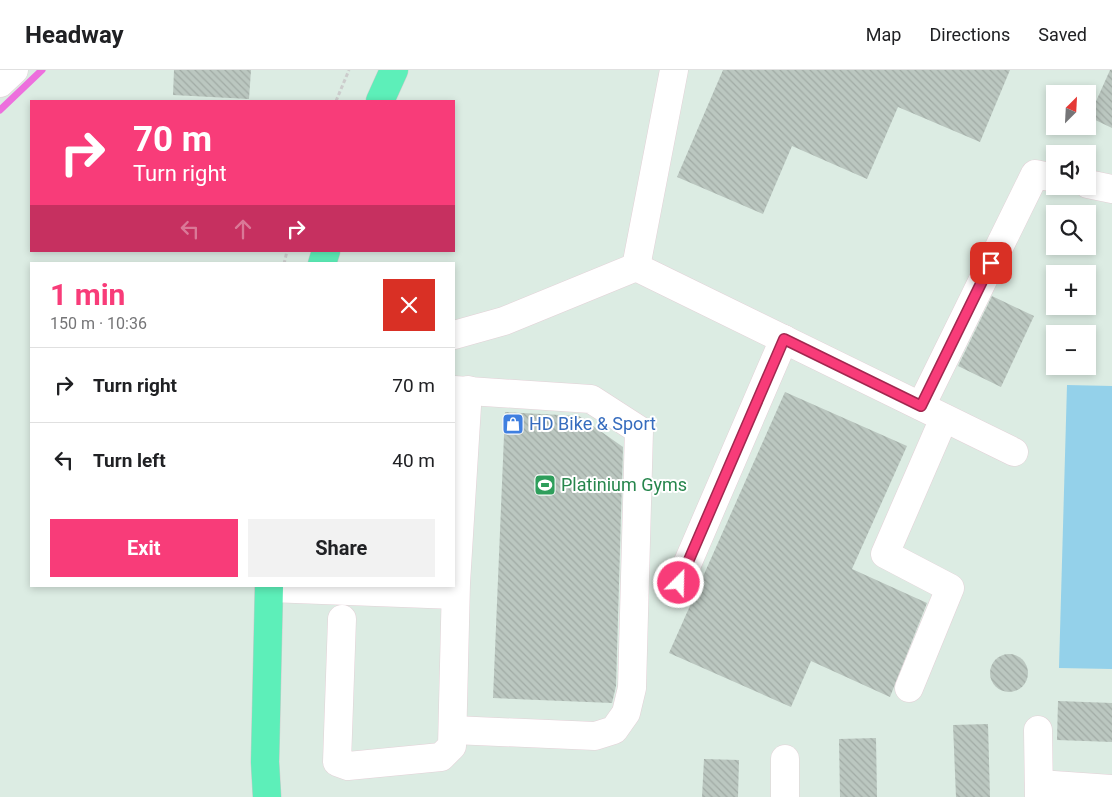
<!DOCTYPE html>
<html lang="en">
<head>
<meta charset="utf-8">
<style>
  :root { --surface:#fff; --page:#f2f2f2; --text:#202124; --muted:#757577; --line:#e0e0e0; --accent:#f83c79 }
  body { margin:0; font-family:Roboto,sans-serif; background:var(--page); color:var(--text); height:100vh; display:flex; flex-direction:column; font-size:19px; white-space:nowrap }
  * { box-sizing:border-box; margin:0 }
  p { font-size:16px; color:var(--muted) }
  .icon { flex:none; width:28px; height:28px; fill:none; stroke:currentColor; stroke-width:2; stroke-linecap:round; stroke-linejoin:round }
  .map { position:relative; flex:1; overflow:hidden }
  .drawer { position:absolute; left:30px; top:192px; width:425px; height:325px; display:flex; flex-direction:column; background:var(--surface); border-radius:0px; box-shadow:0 2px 8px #0003 }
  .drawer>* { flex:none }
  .top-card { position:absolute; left:30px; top:30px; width:425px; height:152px; border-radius:0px; box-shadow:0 2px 8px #0003; background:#f83c79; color:#fff; overflow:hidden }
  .needle { width:32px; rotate:24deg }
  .fabs { position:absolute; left:1046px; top:15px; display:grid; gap:10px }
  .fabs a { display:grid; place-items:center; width:50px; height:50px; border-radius:0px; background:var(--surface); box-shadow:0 2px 8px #0003; font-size:25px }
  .pin { position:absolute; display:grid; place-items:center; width:42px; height:42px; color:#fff; margin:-21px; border-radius:10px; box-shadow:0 2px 8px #0006 }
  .me { position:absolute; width:55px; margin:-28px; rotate:23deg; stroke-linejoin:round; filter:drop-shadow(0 0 4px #0008) }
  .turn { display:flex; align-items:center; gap:18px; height:105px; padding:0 20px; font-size:22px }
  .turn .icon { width:65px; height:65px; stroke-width:2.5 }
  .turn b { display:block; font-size:35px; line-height:42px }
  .lanes { display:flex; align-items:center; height:48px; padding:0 20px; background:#0003; justify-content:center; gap:25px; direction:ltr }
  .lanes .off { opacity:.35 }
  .round { display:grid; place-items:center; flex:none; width:52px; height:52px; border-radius:0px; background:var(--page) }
  .overview { display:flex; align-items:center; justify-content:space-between; height:85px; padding:0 20px }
  h1 { font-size:30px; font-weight:700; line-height:38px; color:var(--accent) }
  .action { display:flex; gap:10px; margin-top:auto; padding:10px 20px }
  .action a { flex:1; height:58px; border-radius:0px; background:var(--accent); color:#fff; font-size:20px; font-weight:700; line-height:58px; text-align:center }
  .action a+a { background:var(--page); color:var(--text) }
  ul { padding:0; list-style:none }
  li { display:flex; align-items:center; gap:15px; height:75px; padding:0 20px; border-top:1px solid var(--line) }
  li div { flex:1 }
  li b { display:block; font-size:19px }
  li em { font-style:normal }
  header { display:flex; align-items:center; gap:30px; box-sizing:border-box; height:70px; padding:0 25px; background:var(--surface); border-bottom:1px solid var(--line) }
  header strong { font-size:24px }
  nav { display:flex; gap:28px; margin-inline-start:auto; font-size:18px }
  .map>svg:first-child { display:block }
  .pitch { fill:#94d1ea }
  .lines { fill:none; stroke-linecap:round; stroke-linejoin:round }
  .stream { stroke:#ed6fdd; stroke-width:7 }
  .building { fill:url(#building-back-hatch) }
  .minor-casing { stroke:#e3d1d7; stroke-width:29 }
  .major-casing { stroke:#ccc; stroke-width:29 }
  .path { stroke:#ccc; stroke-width:3; stroke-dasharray:4 2.5; stroke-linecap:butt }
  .minor { stroke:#fff; stroke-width:28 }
  .major { stroke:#5defb9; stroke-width:28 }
  .route-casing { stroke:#a1274f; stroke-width:12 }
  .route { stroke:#f83c79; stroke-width:9 }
  .labels { text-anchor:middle; stroke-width:4; stroke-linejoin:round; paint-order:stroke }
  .shop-label { font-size:18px; fill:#366cbe; stroke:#fff; text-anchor:start }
  .leisure-label { font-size:18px; fill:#27864d; stroke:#fff; text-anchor:start }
</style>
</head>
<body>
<header>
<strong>Headway</strong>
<nav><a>Map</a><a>Directions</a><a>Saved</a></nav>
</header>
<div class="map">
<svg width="1112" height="727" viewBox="0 0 1112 727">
  <defs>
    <pattern id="building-back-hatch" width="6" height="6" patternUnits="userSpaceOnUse" patternTransform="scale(1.25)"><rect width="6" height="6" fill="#bbc7c0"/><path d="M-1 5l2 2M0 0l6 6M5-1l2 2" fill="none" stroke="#a1aba5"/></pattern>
  </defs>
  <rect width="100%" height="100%" fill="#dcece3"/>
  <path class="pitch" d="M1067,315L1112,316V599L1059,598Z"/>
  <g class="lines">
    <path class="stream" d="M0,40L42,0"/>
  </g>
  <g class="building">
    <path d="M174,0H251L249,29L173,25Z"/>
    <path d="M723,0H1010L980,72L898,37L867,109L792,76L763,144L677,107Z"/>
    <path d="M1110,0H1112V58L1089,47Z"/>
    <path d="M992,226L1034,246L1001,317L958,296Z"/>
    <path d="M785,322L907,376L852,499L927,533L890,627L811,591L791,637L669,583Z"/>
    <path d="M505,342L579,346L623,377L616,616L612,633L493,628Z"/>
    <circle cx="1009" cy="603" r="19"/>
    <path d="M1058,631L1112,633V672L1057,670Z"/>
    <path d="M988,654L990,727H956L953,655Z"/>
    <path d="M876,668L877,727H840L839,669Z"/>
    <path d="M704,689L739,690L738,727H702Z"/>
  </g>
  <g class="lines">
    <g class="minor-casing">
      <g id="minor">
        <path d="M674,0L636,197L1014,382"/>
        <path d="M0,13L14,0"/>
        <path d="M1088,114L1112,119"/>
        <path d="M454,265L504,251L636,197"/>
        <path d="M921,336L1035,104L1055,108"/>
        <path d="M679,513L784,269"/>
        <path d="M269,518L455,525"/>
        <path d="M342,549L337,692L348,696L441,687L452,676L456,513L468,320"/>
        <path d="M909,618L950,518L885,484L944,348"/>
        <path d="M453,660L595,666L614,660L626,643L632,618L639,360L591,329L454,320"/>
        <path d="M1038,660L1039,727"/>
        <path d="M1039,714L1112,719"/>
        <path d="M785,727V689"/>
      </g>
    </g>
    <g class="major-casing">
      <g id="major">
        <path d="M380,31L394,0"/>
        <path d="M322,194L326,181"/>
        <path d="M267,727L265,692L269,516"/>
      </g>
    </g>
    <g class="path">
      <path d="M336,31L349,0"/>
      <path d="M284,194L287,181"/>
    </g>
    <use href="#minor" class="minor"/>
    <use href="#major" class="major"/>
  </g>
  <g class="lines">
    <g class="route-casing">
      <path id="route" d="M679,513L784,269L921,336L991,193"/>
    </g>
    <use href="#route" class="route"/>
  </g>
  <defs>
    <g id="shop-square" transform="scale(1.125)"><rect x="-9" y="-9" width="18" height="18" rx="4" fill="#3f7fe0" stroke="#fff"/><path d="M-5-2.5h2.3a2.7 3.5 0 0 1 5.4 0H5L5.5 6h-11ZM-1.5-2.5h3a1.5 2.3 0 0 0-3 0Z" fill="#fff"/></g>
    <g id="stadium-square" transform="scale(1.125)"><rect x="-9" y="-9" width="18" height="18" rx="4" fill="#2e9e5b" stroke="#fff"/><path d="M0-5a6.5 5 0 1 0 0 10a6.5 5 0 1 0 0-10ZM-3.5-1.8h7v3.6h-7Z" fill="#fff"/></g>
  </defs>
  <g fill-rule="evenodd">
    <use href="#shop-square" x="513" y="354"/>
    <use href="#stadium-square" x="545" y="415"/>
  </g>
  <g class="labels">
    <g class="shop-label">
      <text x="529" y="360">HD Bike &amp; Sport</text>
    </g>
    <g class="leisure-label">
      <text x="561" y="421">Platinium Gyms</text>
    </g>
  </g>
</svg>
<div class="fabs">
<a><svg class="needle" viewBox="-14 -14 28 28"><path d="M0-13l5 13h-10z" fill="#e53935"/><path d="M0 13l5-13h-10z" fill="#757577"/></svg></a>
<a><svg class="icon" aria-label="sound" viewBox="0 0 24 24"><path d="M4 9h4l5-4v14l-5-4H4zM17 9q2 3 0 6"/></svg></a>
<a><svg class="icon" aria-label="search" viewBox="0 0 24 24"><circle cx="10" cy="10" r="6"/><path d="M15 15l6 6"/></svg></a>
<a>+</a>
<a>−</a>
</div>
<div class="pin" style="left:991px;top:193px;background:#d93025"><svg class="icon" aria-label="arrive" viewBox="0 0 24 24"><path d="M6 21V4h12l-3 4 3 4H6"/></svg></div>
<svg class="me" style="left:679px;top:513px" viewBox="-20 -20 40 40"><circle r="17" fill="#f83c79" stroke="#fff" stroke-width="3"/><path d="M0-11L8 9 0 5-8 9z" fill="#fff"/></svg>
<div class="top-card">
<div class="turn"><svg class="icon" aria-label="right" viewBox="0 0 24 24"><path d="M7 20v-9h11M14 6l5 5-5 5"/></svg><div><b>70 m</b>Turn right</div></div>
<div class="lanes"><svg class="icon off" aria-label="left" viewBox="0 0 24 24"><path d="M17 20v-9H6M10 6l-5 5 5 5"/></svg><svg class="icon off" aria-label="ahead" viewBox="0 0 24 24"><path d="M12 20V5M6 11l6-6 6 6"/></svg><svg class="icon" aria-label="right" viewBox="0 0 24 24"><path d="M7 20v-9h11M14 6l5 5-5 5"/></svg></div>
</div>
<section class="drawer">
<div class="overview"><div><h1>1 min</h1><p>150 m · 10:36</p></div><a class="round" style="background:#d93025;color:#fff"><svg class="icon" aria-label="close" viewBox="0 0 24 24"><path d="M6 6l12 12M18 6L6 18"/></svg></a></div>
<ul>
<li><svg class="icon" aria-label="right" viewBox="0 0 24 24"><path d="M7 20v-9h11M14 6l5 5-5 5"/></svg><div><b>Turn right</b></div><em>70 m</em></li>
<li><svg class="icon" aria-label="left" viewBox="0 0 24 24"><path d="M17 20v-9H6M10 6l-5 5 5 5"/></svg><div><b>Turn left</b></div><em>40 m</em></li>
</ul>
<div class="action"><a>Exit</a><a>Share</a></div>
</section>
</div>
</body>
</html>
